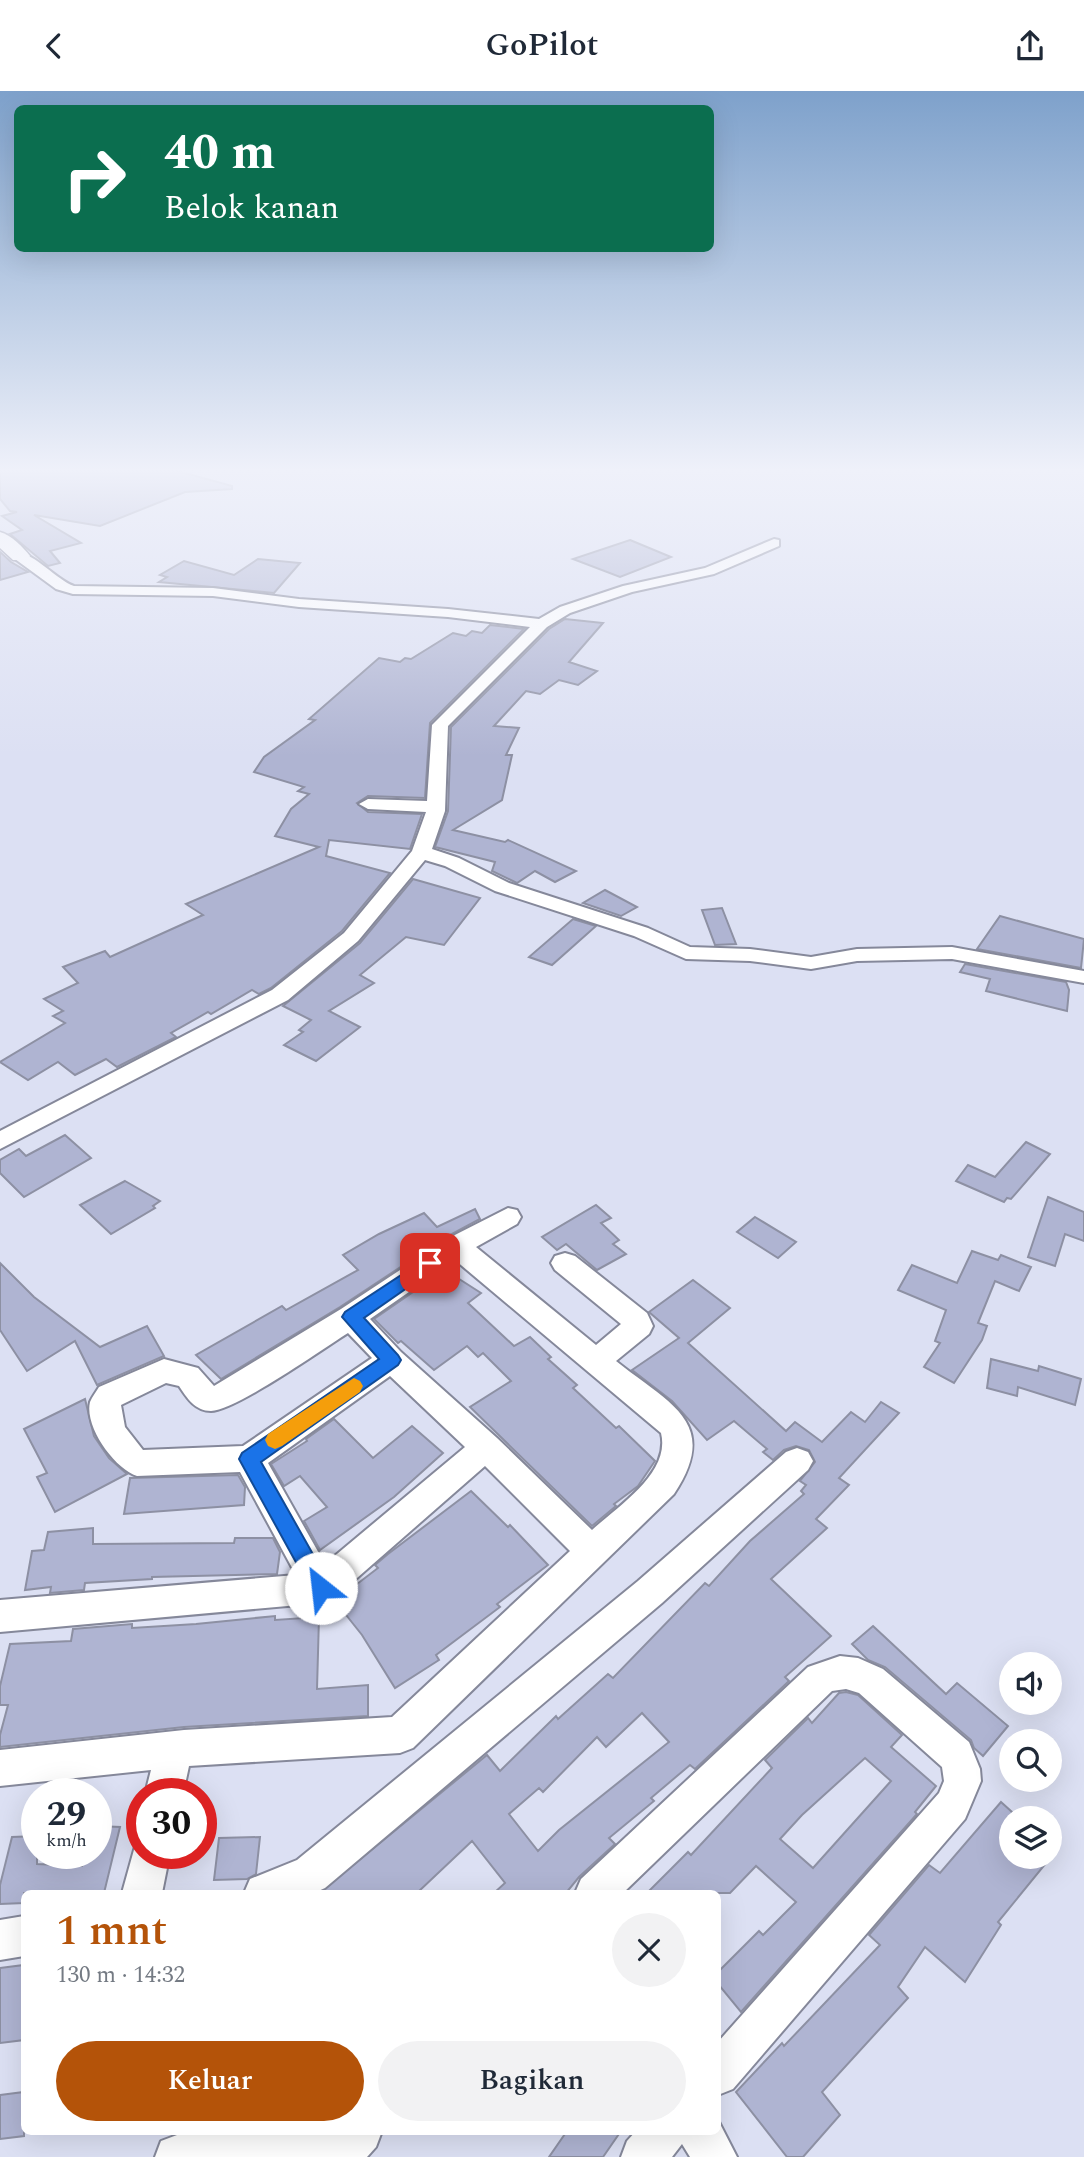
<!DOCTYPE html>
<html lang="id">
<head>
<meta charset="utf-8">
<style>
  :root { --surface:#fff; --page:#f2f2f3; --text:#1f2937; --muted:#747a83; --accent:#b45309 }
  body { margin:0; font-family:Spectral,serif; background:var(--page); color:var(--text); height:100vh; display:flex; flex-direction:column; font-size:26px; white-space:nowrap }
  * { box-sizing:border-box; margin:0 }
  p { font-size:23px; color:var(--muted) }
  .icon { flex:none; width:38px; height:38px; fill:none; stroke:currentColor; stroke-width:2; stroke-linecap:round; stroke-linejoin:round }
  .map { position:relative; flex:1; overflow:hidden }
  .sheet { position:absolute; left:21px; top:1799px; width:700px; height:245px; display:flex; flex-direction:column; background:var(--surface); border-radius:10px; box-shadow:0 7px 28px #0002 }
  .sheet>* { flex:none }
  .banner { position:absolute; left:14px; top:14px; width:700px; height:147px; border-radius:10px; box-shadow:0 7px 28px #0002; background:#0b6e4f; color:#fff; overflow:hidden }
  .fabs { position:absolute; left:999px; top:1561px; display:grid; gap:14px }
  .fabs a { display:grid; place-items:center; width:63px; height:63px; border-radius:50%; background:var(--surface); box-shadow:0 7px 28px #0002; font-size:35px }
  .speed { position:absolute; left:21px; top:1687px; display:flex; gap:14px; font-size:35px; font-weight:700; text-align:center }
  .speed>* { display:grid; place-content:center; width:91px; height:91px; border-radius:50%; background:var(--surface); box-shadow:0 7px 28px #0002; line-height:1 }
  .speed small { font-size:18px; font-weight:400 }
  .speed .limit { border:10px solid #d22; background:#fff; color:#111 }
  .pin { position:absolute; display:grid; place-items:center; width:60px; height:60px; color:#fff; margin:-30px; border-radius:14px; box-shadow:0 4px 10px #0006 }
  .me { position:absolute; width:77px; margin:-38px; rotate:331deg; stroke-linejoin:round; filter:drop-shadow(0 0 5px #0008) }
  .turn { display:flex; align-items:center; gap:24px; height:147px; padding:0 35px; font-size:32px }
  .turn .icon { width:91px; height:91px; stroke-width:2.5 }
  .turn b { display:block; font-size:49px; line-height:60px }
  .round { display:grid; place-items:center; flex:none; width:74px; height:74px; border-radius:37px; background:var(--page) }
  .head { display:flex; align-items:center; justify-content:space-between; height:119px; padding:0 35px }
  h1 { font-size:42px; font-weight:600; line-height:52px; color:var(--accent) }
  .cta { display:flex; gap:14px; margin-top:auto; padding:14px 35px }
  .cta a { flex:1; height:80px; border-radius:42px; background:var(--accent); color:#fff; font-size:28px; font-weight:600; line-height:80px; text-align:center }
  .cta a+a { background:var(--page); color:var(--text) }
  header { display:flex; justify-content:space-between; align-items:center; height:91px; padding:0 35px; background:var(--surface); font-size:32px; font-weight:600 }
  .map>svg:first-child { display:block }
  .building { fill:#afb4d2; stroke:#8d90a3; stroke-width:2; fill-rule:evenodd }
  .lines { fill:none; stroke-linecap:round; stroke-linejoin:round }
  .street-casing { stroke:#85889a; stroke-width:4 }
  .secondary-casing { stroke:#85889a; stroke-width:3 }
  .street { fill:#fff; fill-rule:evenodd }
  .secondary { fill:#fff; fill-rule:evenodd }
  .route { fill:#1a73e8; stroke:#114b97; stroke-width:2 }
  .slow { fill:#f59e0b }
</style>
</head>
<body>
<header><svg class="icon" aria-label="back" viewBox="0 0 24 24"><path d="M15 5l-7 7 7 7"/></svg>GoPilot<svg class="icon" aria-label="share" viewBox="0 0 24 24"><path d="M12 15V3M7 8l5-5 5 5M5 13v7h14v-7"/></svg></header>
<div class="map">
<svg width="1084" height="2066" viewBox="0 0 1084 2066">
  <rect width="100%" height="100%" fill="#dce0f3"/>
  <g class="building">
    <path d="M0,376H163L232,395V398L185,401L100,435L34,424L81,452L50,460L60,472L48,475L10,443L22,439L2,425L17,421L10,420L0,408Z"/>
    <path d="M630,449L671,466L620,486L573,468Z"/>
    <path d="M0,461L11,471L28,481L0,489Z"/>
    <path d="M258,468L300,472L274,502L159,491L167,486L160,484L184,470L234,484Z"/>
    <path d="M565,528L603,532L569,571L597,580L578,594L559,589L540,603L526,600L494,635L519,637L506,664H512L502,709L453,739L505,751L508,749L576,780L555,791L535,780L517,792L492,780L495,771L435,756L448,720L451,636L549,538Z"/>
    <path d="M490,534L524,538L430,632L425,707L368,705L357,712L368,721L422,723L410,758L329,749L326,765L390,782L342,840L271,897L259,903L252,899L211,923L208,921L171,942L176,946L117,976L106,968L75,984L58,971L28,989L0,971L65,932L53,925L63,920L44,908L78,892L63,876L105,860L110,866L203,824L186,813L319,756L275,745L291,718L309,703L298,700L304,696L254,681L264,666L315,629L309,628L379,567L400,571L405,567L411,568L453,542L466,545L472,540L482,542Z"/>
    <path d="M413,788L480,807L444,854L406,846L360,884L374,892L329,920L360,936L316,970L284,954L303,941L299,939L311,929L283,915L360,852Z"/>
    <path d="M605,799L637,816L621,825L583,812Z"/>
    <path d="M722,817L736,853L715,854L702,819Z"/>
    <path d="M1000,825L1084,848L1081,877L977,858Z"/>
    <path d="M573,828L596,835L552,874L529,866Z"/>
    <path d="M965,873L1066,891L1069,899L1067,920L986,900L990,888L960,881Z"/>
    <path d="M65,1044L91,1067L24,1106L0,1082V1069L19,1058L26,1065Z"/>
    <path d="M1026,1051L1050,1063L1011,1108L1007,1107L1004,1111L956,1090L968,1074L995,1086Z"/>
    <path d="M125,1090L160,1110L153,1115L155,1117L111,1143L80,1114Z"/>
    <path d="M1048,1106L1084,1121V1150L1065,1143L1055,1175L1028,1166Z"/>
    <path d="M596,1114L611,1127L601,1132L619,1149L613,1153L626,1163L597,1179L566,1153L557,1159L542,1146Z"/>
    <path d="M475,1118L480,1128L446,1146L340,1216L221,1288L196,1264L282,1215L286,1219L358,1179L343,1164L379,1143L424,1122L437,1136Z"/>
    <path d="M755,1126L796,1151L778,1167L737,1141Z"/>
    <path d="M972,1160L998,1169L1001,1164L1031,1176L1019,1200L995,1190L978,1232L987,1235L982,1249L954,1292L924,1276L940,1252L935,1250L946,1219L898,1199L912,1174L957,1192Z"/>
    <path d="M0,1172L34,1206L100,1256L147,1235L164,1265L97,1294L75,1250L27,1280L0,1239Z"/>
    <path d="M445,1179L481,1202L468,1212L514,1255L530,1246L551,1266L548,1268L577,1294L573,1297L616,1337L619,1335L655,1370L638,1395L614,1413L616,1415L592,1435L470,1316L511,1290L483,1262L478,1266L467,1255L434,1279L401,1250L398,1252L374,1228Z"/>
    <path d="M693,1189L730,1217L688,1252L786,1340L795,1331L822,1351L851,1321L865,1331L881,1311L899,1322L839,1387L849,1394L816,1428L827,1437L771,1488L831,1545L785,1586L789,1590L695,1678L690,1674L651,1707L654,1710L609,1747L615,1753L579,1786L566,1802H494L505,1792L472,1750L417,1802H319L487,1664L500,1680L556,1625L558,1628L608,1583L613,1587L705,1492L709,1495L750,1450L804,1403L801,1400L806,1394L800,1390L815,1371L809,1359L796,1355L784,1359L773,1369L763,1361L767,1358L734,1330L707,1349L672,1310L632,1279L679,1247L649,1221ZM642,1622L669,1651L559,1739L538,1760L509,1723L539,1697L543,1701L597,1646L606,1656Z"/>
    <path d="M991,1268L1038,1280L1039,1275L1081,1288L1075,1314L1018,1296L1017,1305L987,1297Z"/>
    <path d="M85,1308L94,1345L109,1367L127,1383L55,1421L37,1386L47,1382L24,1338Z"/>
    <path d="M334,1328L373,1367L412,1335L443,1362L394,1406L320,1459L304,1430L327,1416L300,1385L284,1395L271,1373L307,1350L306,1348Z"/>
    <path d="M238,1384L245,1396L244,1414L124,1423L130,1387Z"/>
    <path d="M471,1400L508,1436L510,1434L548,1474L497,1513L500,1516L436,1564L439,1569L395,1597L362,1544L335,1510L378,1477L375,1474L388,1463Z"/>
    <path d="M93,1437V1453L234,1452L235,1447H273L280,1461L277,1483L152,1486V1488L85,1492L84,1499L50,1502L51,1496L25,1499L32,1460L44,1459L48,1441Z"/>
    <path d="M275,1525V1529L319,1526L317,1598L368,1594V1625L184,1636L0,1656V1644L8,1614H0V1595L10,1553L71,1550L73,1538L132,1533V1537L196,1533Z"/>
    <path d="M873,1535L946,1603L957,1592L1008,1635L983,1665L974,1657L971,1649L885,1576L868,1569L852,1553Z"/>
    <path d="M846,1601L858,1604L902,1644L891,1656L936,1695L915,1721L917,1723L741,1921L718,1893V1881L759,1840L763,1844L796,1811L756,1775L730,1802H647L688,1761L691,1764L772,1677L765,1669L808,1627L812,1632L839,1602ZM865,1667L891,1690L813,1777L780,1748L802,1724Z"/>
    <path d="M1001,1711L1012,1721V1766H1051L998,1831L1001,1834L965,1891L925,1856L898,1896L908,1907L822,2001L840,2024L803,2066H787L736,2001L782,1952L784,1955L880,1854L869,1844L929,1774L940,1782Z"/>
    <path d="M96,1735L120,1736L104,1802H24V1812L0,1813V1794L12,1746L37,1745V1773L82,1775L85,1762H96Z"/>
    <path d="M260,1746L256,1783L247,1788L214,1789L219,1747Z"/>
    <path d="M24,1874V1949L0,1952V1877Z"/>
    <path d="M24,2001V2045L0,2048V2004Z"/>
    <path d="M567,2040H621L603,2066H549Z"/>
  </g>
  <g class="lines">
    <g class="street-casing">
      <g id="street">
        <path d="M774,448L779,449V455L714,483L632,501L570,522L547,536L448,635L445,720L432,758L459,767L509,792L648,837L690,856L750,858L811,866L857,858L952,856L1084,880V892L952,868L857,870L811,878L750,870L686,868L634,845L495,800L445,775L425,769L358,850L288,909L0,1058V1040L272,899L344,842L412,760L426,721L368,718L359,713L368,708L427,710L432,634L530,536L448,526L299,516L213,505L73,503L56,498L15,468V462C32,459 56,489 74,495L213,497L299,508L448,518L539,528L560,516L623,495L705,477Z"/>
        <path d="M508,1117L517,1119L521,1126L517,1133L476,1156L596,1254L621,1233L555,1179L551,1172L555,1165L565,1162L575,1165L647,1222L653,1235L649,1243L616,1270C668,1312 722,1331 674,1403L413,1657L400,1662L189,1675L183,1703H145L151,1679L0,1695V1659L184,1639L392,1626L570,1460L485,1375L333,1508L321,1512L0,1541V1509L296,1484L240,1381L137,1385C115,1378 84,1336 90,1311C92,1306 96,1301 99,1296L164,1268L198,1277L214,1295L341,1218L447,1148ZM455,1169L661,1342C671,1382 618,1415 592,1439L497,1347L401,1261L370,1228ZM348,1242L372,1267L243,1355L143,1359L125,1336L121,1314L166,1292L179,1295C187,1307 195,1320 211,1320C235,1320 324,1257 348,1242ZM390,1285L465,1356L325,1473L268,1372Z"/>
        <path d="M797,1357L808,1361L813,1370L808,1379L662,1512L325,1797L314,1802H244L250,1788L297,1769L638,1490L786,1361Z"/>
        <path d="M840,1565L858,1567L883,1578L969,1651L980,1678L981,1690L965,1728L733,1998L718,2004V1951L939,1702L944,1690L942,1676L859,1602L846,1598L832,1600L623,1802H575L581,1788L808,1576Z"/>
        <path d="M142,1747V1762H170L162,1802H122L137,1748Z"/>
        <path d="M24,1825V1865L0,1869V1829Z"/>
        <path d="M718,2029L737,2066H690L682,2053L672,2066H621L627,2050L636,2040H718Z"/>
        <path d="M209,2040H382L376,2056L367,2066H155L161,2050L177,2044Z"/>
      </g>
    </g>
    <g class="secondary-casing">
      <path id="secondary" d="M0,441C11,444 23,456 30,465L27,469H13L0,457Z"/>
    </g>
    <use href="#street" class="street"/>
    <use href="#secondary" class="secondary"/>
  </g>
  <linearGradient id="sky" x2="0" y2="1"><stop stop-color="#7ea1cb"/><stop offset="0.57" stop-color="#eff1fa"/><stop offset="1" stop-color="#eff1fa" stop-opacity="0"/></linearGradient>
  <rect width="1084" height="665" fill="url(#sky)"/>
  <path class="route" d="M430,1165L437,1167L439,1172L437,1176L364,1227L398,1264L401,1269L398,1274L261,1371L332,1497L329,1504L321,1507L314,1504L239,1368L242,1362L379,1268L342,1226L345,1221Z"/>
  <path class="slow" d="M354,1287L360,1290L363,1295L360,1301L282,1355L275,1358L268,1355L265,1349L268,1343Z"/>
</svg>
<div class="fabs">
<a><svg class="icon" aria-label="sound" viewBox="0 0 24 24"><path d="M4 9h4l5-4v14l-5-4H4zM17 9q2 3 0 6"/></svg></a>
<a><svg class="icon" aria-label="search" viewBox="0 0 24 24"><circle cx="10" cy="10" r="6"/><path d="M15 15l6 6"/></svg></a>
<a><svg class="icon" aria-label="layers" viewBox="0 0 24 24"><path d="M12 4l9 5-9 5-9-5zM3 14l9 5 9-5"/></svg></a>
</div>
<div class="speed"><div>29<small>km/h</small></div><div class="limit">30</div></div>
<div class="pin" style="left:430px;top:1172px;background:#d93025"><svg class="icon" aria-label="arrive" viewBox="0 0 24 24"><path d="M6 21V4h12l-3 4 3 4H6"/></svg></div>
<svg class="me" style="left:321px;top:1497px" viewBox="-20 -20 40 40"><circle r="19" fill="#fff"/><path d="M0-13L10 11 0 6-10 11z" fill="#1a73e8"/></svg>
<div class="banner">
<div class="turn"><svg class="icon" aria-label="right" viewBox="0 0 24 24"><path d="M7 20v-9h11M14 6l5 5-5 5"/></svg><div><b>40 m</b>Belok kanan</div></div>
</div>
<section class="sheet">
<div class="head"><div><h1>1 mnt</h1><p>130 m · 14:32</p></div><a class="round"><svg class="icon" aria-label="close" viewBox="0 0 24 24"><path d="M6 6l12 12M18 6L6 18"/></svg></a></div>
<div class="cta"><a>Keluar</a><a>Bagikan</a></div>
</section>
</div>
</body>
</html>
